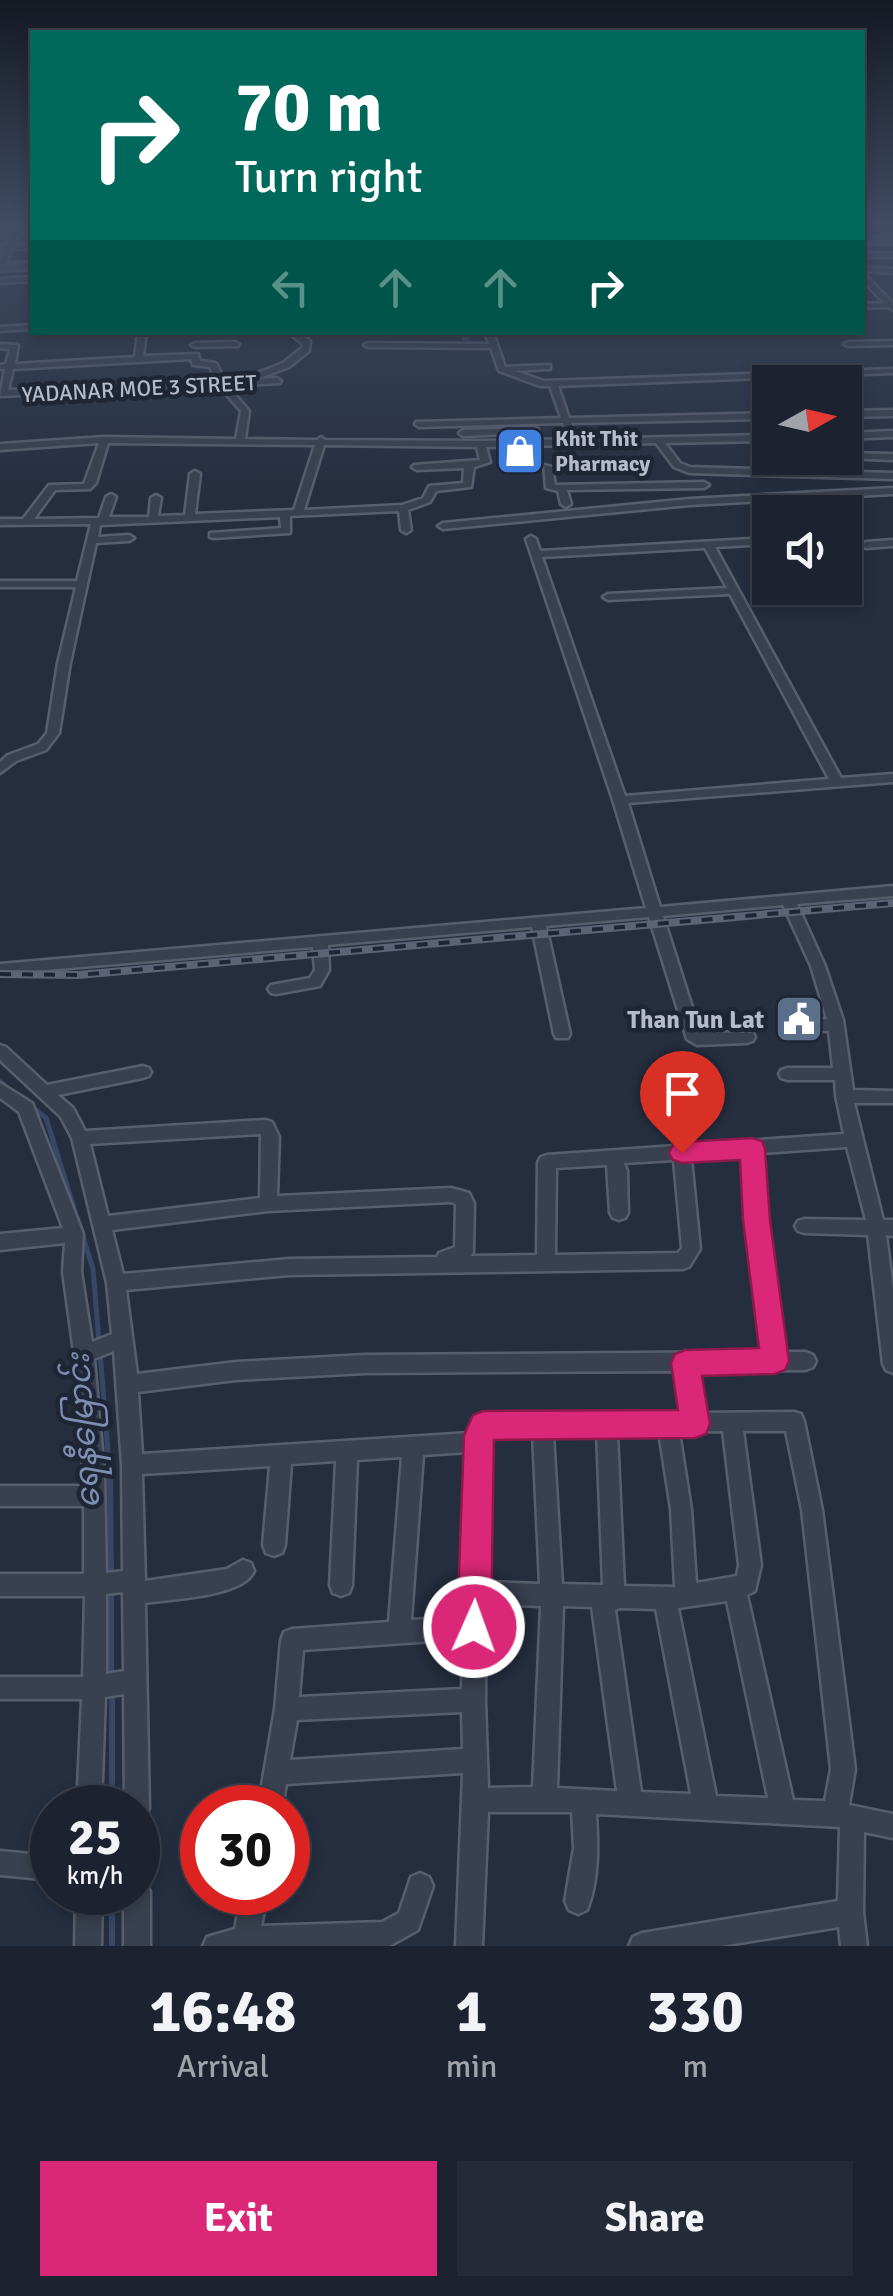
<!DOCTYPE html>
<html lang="en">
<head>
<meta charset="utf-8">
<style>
  :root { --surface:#1c222f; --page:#252a37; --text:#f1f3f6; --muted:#a0a4aa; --line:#3a3f4b; --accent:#db2777 }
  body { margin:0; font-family:Signika,"Noto Sans Myanmar",sans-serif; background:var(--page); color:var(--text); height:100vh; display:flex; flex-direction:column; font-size:38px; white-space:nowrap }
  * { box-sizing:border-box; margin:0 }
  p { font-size:32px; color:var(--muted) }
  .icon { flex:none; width:55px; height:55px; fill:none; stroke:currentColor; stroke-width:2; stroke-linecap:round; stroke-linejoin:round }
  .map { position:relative; height:1946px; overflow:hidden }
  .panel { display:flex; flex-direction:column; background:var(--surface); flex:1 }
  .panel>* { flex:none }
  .top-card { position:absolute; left:30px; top:30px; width:835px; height:305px; border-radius:0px; box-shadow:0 5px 15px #0003,0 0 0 2px var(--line); background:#00695c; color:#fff; overflow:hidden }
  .needle { width:65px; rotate:82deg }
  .fabs { position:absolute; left:752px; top:365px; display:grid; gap:20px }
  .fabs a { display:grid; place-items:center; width:110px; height:110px; border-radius:0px; background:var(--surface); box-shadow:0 5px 15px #0003,0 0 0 2px var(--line); font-size:50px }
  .speed { position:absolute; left:30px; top:1785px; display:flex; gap:20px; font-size:50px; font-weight:700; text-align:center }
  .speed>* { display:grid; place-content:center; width:130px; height:130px; border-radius:50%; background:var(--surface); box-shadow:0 5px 15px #0003,0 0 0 2px var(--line); line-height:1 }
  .speed small { font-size:25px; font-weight:400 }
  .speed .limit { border:15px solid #d22; background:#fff; color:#111 }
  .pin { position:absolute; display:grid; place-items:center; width:85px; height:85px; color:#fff; margin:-102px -42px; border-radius:50% 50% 50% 0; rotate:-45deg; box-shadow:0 0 10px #0007 }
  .pin .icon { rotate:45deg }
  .me { position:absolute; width:110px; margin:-55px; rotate:2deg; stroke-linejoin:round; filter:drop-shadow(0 0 8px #0008) }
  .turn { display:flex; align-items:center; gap:35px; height:210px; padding:0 40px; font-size:45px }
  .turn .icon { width:130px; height:130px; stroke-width:2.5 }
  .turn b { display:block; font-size:70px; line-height:85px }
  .lanes { display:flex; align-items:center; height:95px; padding:0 40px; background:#0003; justify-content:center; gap:50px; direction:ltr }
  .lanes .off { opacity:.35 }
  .eta { display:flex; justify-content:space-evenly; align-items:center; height:170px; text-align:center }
  .eta b { font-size:60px; font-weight:700; line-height:70px }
  .button { display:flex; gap:20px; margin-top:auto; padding:20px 40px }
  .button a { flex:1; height:115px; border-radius:0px; background:var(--accent); color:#fff; font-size:40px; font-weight:700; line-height:115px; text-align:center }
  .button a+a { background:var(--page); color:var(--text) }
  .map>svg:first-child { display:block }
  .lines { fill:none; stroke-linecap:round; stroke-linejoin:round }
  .stream-far2 { stroke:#394766; stroke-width:4 }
  .stream-far1 { stroke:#394766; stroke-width:5 }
  .stream { stroke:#394766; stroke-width:6 }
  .canal { fill:#394766; fill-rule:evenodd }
  .minor-casing { stroke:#575e6d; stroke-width:5 }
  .secondary-casing { stroke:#575e6d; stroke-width:6 }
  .minor { fill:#39404f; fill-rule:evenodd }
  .secondary { fill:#474e62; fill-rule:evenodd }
  .rail-casing { stroke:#5b6476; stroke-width:8 }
  .rail { stroke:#1e2534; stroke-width:4; stroke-dasharray:11; stroke-linecap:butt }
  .route { fill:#db2777; stroke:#8e194d; stroke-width:2.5 }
  .labels { text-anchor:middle; stroke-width:9; stroke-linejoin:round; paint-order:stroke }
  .far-street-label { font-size:22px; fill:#b5bbca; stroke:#1e2534 }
  .far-poi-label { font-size:22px; font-weight:bold; fill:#b5bbca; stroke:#1e2534; text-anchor:start }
  .poi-label { font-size:25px; font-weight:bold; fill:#b5bbca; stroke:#1e2534; text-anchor:end }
  .near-water-label { font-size:32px; font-style:italic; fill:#7d8eb1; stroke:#1e2534 }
</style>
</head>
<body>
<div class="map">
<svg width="893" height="1946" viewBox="0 0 893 1946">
  <rect width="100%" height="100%" fill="#252e3f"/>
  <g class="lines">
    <path class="stream-far2" d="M0,1081L12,1091"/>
    <g class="stream-far1">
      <path d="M31,1106L46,1118L79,1224"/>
      <path d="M82,1234L93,1269L99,1342"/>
      <path d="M100,1352L110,1478"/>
    </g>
    <g class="stream">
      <path d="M110,1475L111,1577"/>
      <path d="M111,1591V1677"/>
      <path d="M112,1691V1808"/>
      <path d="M112,1892V1946"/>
    </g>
    <path class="canal" d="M460,332H468L469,341H463Z"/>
    <g class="minor-casing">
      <g id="minor">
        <path d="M18,224H24L21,230H32V234H19L14,245L32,244V248L12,249L4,266H0V259L5,249H0V245H7L12,235H0V231H14Z"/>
        <rect x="862" y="253" width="31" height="4"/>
        <path d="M862,267L893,269V273L862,271Z"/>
        <path d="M862,272L893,303V310L888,307L862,308V304L884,303L862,279Z"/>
        <path d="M32,277V281L0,283V279Z"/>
        <path d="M32,325V329L0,331V327Z"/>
        <path d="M138,332H146L143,356L198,354L200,361L216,363L225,381L250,380V376L283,363L302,348L303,344L288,332H298L310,341L309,351L289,367L257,379L277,378L281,381L280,383L228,386L249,411L245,439L317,440L321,437L325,440L481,441L770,435V441L665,443L680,463L690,467L893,473V479L689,473L674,467L656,443L486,447L490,462L474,467L471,487L436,491L430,502L408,510L411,530L406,533L401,530L399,511L290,516V533L214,538L210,537V533L281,528L280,517L100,525L98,537L129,535L134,538L129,541L96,543L70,663L59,733L46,750L16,761L0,773V762L8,755L38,744L47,733L58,663L76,587H0V581H77L91,524L0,525V519H23L49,485L84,484L99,443L0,450V444L104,437L236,439L241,411L219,386L0,396L5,369H0V365L6,364L10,349L0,348V344L18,345L15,364L135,357ZM191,359L193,365L210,367L216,381L8,390L13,369ZM108,443L315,445L294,510L195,514L200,474L195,471L190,474L185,515L158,516L161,498L156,495L151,498L149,517H109L116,497L111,494L106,497L99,518L34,519L55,490L90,489L96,483ZM324,445L477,447L480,460L414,465L412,467L417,470L464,468L463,483L429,486L423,498L402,505L304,510Z"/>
        <path d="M485,332H493L505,367L550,365V369H547L515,371L544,381L893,369V373L558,386L569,418L770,413V419L571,423L573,429L569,432L566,431L563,423L419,427L415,424L416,422L561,418L550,386H540L499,371L491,348L368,347L364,345L368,343L489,344Z"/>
        <path d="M893,341V345L848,346L844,344L848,342Z"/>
        <path d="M235,342L239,344L238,346L195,347L191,345L195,343Z"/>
        <path d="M893,410V416L845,417V411Z"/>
        <path d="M535,428L538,429V433L463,436L459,433L463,430Z"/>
        <path d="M893,431V437L845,439V433Z"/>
        <path d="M845,453L893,454V460L842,458H845Z"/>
        <path d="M544,465L552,467L555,485L704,482L709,485L704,488L567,490L571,504L566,507L561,504L558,491L546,488Z"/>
        <path d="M893,488V494L690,505L443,529L438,526L443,523L690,499Z"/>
        <path d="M531,536L536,539L540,551L770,538V544L715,547L841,778L893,774V782L628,803L660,907L893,886V896L797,904L825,966L843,1020L853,1090L893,1091V1103H854L883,1220H893V1236L886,1235L893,1289V1373L886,1370L883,1364L868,1235L804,1233L798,1231L795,1226L798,1221L804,1219L866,1220L847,1147L762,1153L765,1220L783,1352H806L813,1355L816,1361L813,1367L806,1370L696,1371L703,1413L794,1412L801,1414L804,1421L822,1510L855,1769L849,1805L893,1814V1838L864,1832L863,1912L867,1946H841L839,1927L721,1946H629L633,1937L642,1933L838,1901L840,1827L596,1814C598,1845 599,1880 587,1910L578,1914L569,1910L565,1901L574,1848L572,1812H488L482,1946H456L463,1773L286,1784L282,1808H258L275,1709L281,1640L284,1632L292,1629L389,1622L402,1457L357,1460L352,1585L349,1593L341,1596L333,1593L330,1585L336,1461L291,1464L285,1545L282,1553L274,1556L266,1553L263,1545L270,1466L142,1474L145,1581L227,1569L243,1560L251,1563L254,1571C243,1597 171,1599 145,1603L149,1808L146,1817L138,1820V1808H125L124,1694L105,1697L101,1808H77L82,1699H0V1677H83L85,1596H0V1574H84V1506H0V1486H84L77,1374L63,1272L65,1243L0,1250V1234L63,1228L19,1112L0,1098V1083L32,1103L83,1234L81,1272L92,1342L112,1334L107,1283L72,1138L61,1117L0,1060V1045L6,1047L47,1085L143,1066L149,1068L151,1072L149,1076L143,1078L58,1095L73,1108L85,1131L266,1120L272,1122L279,1137L277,1196L451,1188L469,1193L474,1203L473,1252L471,1256L537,1255L538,1162L541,1157L547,1155L844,1134L836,1096L835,1080H787L781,1078L779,1074L781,1070L787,1068H833L829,1031H787L781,1029L779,1025L781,1021L787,1019H827L811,966L783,905L663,916L700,1032L753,1033L755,1037L753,1041L747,1043L697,1045L687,1039L649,917L546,926L570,1034L568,1038H556L554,1034L532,927L328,945L329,970L320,986L276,994L271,993L268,989L271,985L310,978L315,970L313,947L0,974V964L646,908L613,800L526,539ZM705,548L727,588L608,594L603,597L608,600L730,594L829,779L625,796L542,557ZM261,1134L260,1198L108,1216L90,1144ZM745,1155L747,1220L764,1352L365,1355L236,1362L137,1374L126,1290L289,1275L683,1269L689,1267L700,1249L691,1158ZM674,1160L682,1248L678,1253L555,1255L556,1168L607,1165L610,1213L613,1218L619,1220L625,1218L628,1213L627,1171L624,1163ZM451,1202L456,1204L455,1247L439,1253L437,1257L289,1259L123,1274L112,1230L268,1211ZM114,1351L122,1465L123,1571L106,1573L104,1472L94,1359ZM677,1371L683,1413L547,1415L542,1413L536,1415L483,1416L476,1418L470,1433L142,1454L138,1392L236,1380L365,1373ZM723,1431L739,1565L737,1576L696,1583L691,1509L679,1432ZM743,1431H786L802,1510L831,1769L825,1801L793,1800L747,1595L755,1591L761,1565ZM659,1432L671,1509L675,1587L624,1586L617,1433ZM597,1433L603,1585L562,1584L553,1434ZM489,1434H533L540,1584L487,1582ZM468,1452L464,1617L411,1620L423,1455ZM123,1592L124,1671L106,1674V1594ZM727,1601L768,1798L716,1796L678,1608ZM486,1604L541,1606L533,1787L488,1788L485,1700ZM563,1606L592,1607L617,1791L557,1788ZM620,1608L656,1609L691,1794L641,1792L615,1610ZM463,1639L462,1689L299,1697L303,1650ZM462,1712L463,1749L290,1760L297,1720Z"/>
        <path d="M893,540V546L866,548L861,545L866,542Z"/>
        <path d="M0,1851L52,1856V1880L0,1875Z"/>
        <path d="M420,1873L429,1877L433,1886L418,1930L389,1946H203L207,1937L235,1929L242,1892H268L261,1926L382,1922L399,1913L411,1877Z"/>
        <path d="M138,1880L146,1883L150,1892V1946H124V1892H138Z"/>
        <path d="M76,1892H102L101,1946H75Z"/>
      </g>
    </g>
    <g class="secondary-casing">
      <g id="secondary">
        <path d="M893,237V243L862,244V238Z"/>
        <path d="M32,263V269L0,270V264Z"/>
      </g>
    </g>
    <use href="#minor" class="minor"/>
    <use href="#secondary" class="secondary"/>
    <g class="rail-casing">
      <path id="rail" d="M0,974L78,975L893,903"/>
    </g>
    <use href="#rail" class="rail"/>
  </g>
  <linearGradient id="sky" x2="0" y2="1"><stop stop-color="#141923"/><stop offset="0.45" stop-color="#404c63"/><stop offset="1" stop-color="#404c63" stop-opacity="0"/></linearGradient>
  <rect width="893" height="496" fill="url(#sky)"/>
  <path class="route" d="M752,1138L762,1141L765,1149L770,1220L789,1361L785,1370L775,1374L702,1376L710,1424L706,1434L695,1438L494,1440L491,1627L486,1639L474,1644L462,1639L457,1627L464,1435L473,1415L483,1411L678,1410L671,1363L675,1354L685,1350L759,1348L743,1220L740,1160L682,1163L673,1160L669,1153L673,1145L682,1142Z"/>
  <defs>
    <g id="shop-square" transform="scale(2.5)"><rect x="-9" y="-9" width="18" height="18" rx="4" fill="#3f7fe0" stroke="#1e2534"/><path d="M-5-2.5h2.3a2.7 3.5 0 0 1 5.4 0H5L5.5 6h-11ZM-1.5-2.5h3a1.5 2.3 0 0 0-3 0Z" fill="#fff"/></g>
    <g id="civic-square" transform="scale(2.5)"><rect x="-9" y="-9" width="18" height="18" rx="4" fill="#5c6f8a" stroke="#1e2534"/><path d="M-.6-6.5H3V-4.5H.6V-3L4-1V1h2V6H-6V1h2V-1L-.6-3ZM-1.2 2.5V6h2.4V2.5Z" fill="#fff"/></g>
  </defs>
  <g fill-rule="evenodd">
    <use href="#shop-square" x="520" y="451"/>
    <use href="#civic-square" x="799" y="1019"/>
  </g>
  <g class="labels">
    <g class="far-street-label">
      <text transform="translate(139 388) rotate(-3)" y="8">YADANAR MOE 3 STREET</text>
    </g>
    <g class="far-poi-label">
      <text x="555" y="446">Khit Thit<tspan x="555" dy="25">Pharmacy</tspan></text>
    </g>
    <g class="poi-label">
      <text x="764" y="1028">Than Tun Lat</text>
    </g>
    <g class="near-water-label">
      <text transform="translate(83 1431) rotate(-94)" y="11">ရေနီမြောင်း</text>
    </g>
  </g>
</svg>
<div class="fabs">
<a><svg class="needle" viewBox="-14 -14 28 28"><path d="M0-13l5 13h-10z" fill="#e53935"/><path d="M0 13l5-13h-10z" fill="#a0a4aa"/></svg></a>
<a><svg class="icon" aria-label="sound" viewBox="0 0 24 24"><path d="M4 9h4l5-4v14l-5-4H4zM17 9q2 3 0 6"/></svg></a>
</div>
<div class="speed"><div>25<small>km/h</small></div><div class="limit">30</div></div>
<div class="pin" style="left:682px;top:1153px;background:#d93025"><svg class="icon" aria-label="arrive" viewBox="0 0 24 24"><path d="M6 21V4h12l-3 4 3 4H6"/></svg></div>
<svg class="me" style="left:474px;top:1627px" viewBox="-20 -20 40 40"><circle r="17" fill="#db2777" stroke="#fff" stroke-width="3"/><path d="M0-11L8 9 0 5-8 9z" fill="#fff"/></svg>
<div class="top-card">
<div class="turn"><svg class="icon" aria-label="right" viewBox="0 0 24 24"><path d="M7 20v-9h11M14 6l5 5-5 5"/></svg><div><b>70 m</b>Turn right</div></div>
<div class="lanes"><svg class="icon off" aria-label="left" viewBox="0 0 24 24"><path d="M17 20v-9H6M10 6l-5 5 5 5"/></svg><svg class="icon off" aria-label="ahead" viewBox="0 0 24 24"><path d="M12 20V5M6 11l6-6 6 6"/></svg><svg class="icon off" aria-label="ahead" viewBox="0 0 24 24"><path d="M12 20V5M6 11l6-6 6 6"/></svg><svg class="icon" aria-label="right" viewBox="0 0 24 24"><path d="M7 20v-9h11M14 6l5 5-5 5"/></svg></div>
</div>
</div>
<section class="panel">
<div class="eta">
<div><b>16:48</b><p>Arrival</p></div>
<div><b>1</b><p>min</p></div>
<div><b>330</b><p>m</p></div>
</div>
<div class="button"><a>Exit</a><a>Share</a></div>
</section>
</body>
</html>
